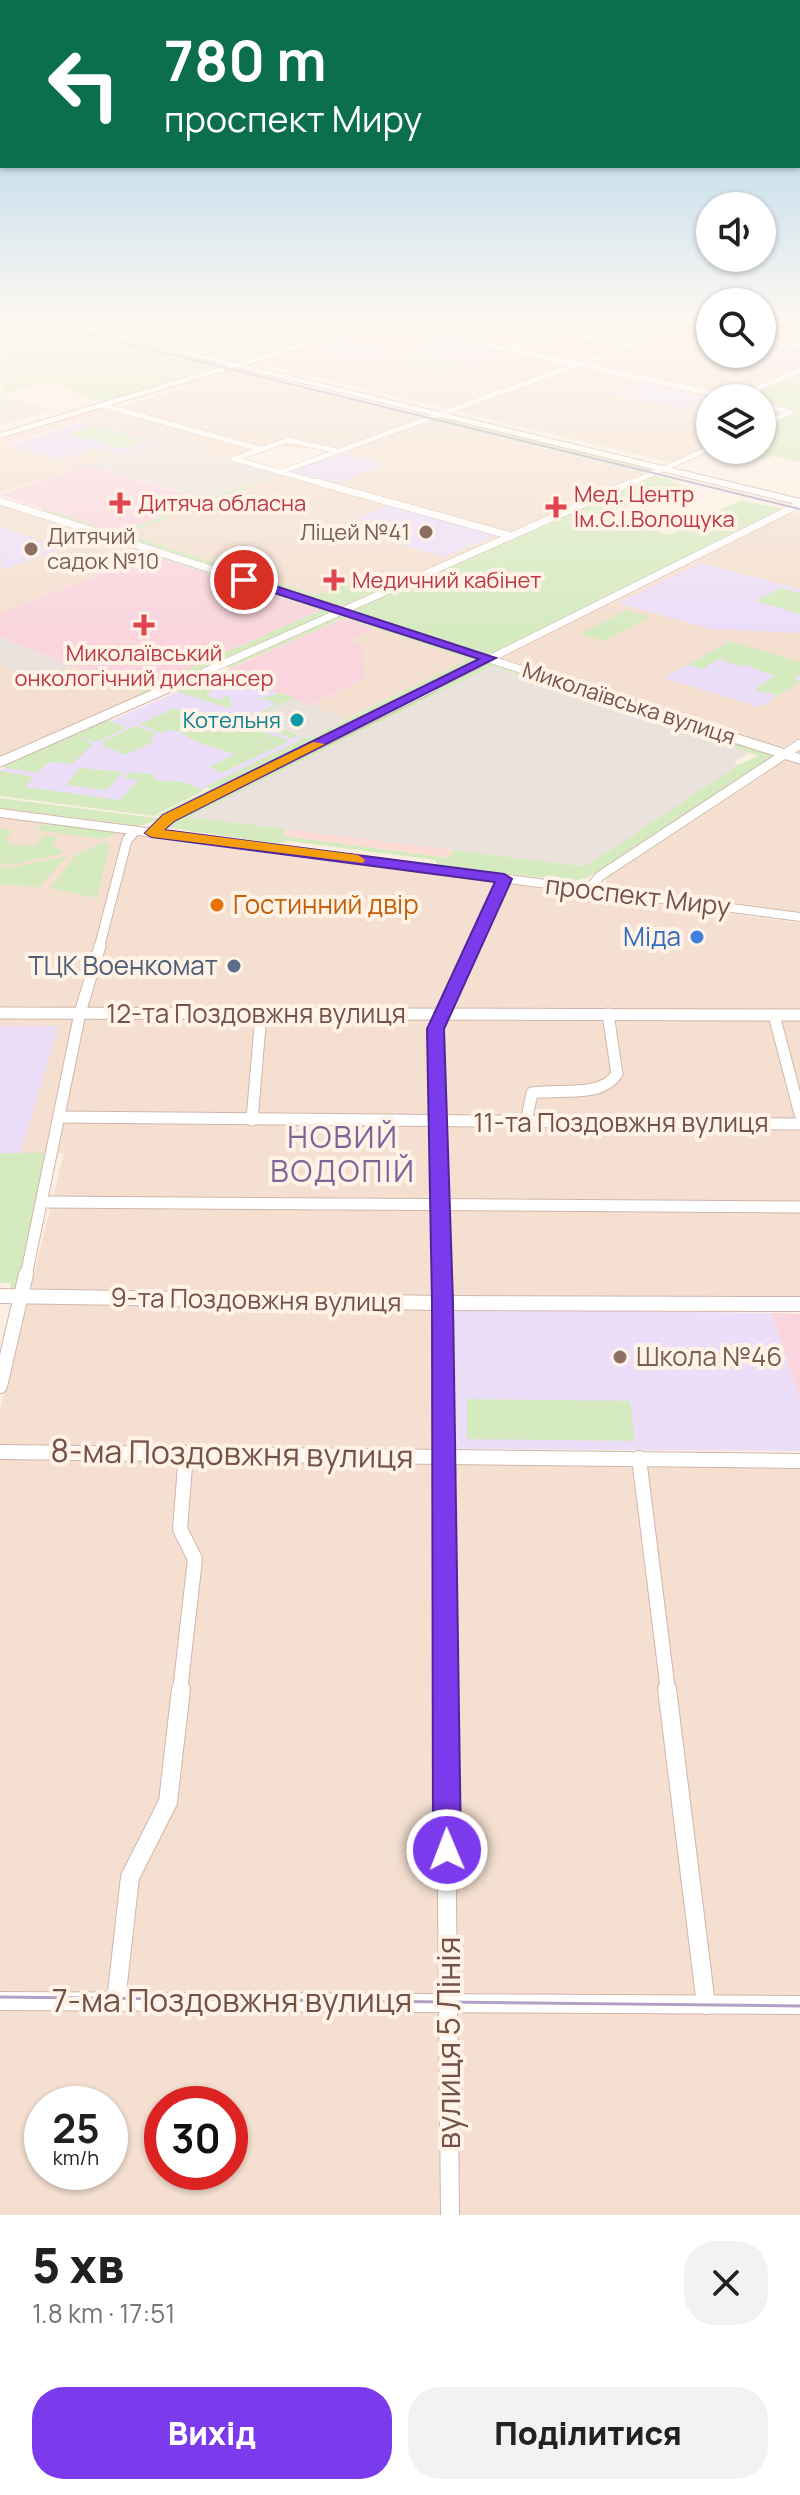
<!DOCTYPE html>
<html lang="uk">
<head>
<meta charset="utf-8">
<style>
  :root { --surface:#fff; --page:#f2f2f2; --text:#202124; --muted:#757577; --accent:#7c3aed }
  body { margin:0; font-family:Manrope,sans-serif; background:var(--page); color:var(--text); height:100vh; display:flex; flex-direction:column; font-size:30px; white-space:nowrap }
  * { box-sizing:border-box; margin:0 }
  p { font-size:26px; color:var(--muted) }
  .icon { flex:none; width:44px; height:44px; fill:none; stroke:currentColor; stroke-width:2; stroke-linecap:round; stroke-linejoin:round }
  .map { position:relative; height:2215px; overflow:hidden }
  .details { display:flex; flex-direction:column; background:var(--surface); flex:1 }
  .details>* { flex:none }
  .hud { position:absolute; left:0px; top:0px; width:800px; height:168px; box-shadow:0 2px 6px #0004; background:#0b6e4f; color:#fff; overflow:hidden }
  .controls { position:absolute; left:696px; top:192px; display:grid; gap:16px }
  .controls a { display:grid; place-items:center; width:80px; height:80px; border-radius:50%; background:var(--surface); box-shadow:0 2px 6px #0004; font-size:40px }
  .speed { position:absolute; left:24px; top:2086px; display:flex; gap:16px; font-size:40px; font-weight:700; text-align:center }
  .speed>* { display:grid; place-content:center; width:104px; height:104px; border-radius:50%; background:var(--surface); box-shadow:0 2px 6px #0004; line-height:1 }
  .speed small { font-size:20px; font-weight:400 }
  .speed .limit { border:12px solid #d22; background:#fff; color:#111 }
  .pin { position:absolute; display:grid; place-items:center; width:68px; height:68px; color:#fff; margin:-34px; border:4px solid #fff; border-radius:50%; box-shadow:0 2px 8px #0007 }
  .me { position:absolute; width:88px; margin:-44px; rotate:359deg; stroke-linejoin:round; filter:drop-shadow(0 0 6px #0008) }
  .turn { display:flex; align-items:center; gap:28px; height:168px; padding:0 32px; font-size:36px }
  .turn .icon { width:104px; height:104px; stroke-width:2.5 }
  .turn b { display:block; font-size:56px; line-height:68px }
  .round { display:grid; place-items:center; flex:none; width:84px; height:84px; border-radius:32px; background:var(--page) }
  .head { display:flex; align-items:center; justify-content:space-between; height:136px; padding:0 32px }
  h1 { font-size:48px; font-weight:800; line-height:60px }
  .action { display:flex; gap:16px; margin-top:auto; padding:16px 32px }
  .action a { flex:1; height:92px; border-radius:32px; background:var(--accent); color:#fff; font-size:32px; font-weight:800; line-height:92px; text-align:center }
  .action a+a { background:var(--page); color:var(--text) }
  .map>svg:first-child { display:block }
  .residential { fill:#f4dfd0; fill-rule:evenodd }
  .commercial { fill:#fddcd5 }
  .industrial { fill:#ebe2dd }
  .education { fill:#ecdef8 }
  .medical { fill:#fad5de }
  .green { fill:#d6eac0 }
  .lines { fill:none; stroke-linecap:round; stroke-linejoin:round }
  .street-far5-casing { stroke:#cfb7ab; stroke-width:6 }
  .street-far4-casing { stroke:#cfb7ab; stroke-width:8 }
  .street-far3-casing { stroke:#cfb7ab; stroke-width:11 }
  .street-far2-casing { stroke:#cfb7ab; stroke-width:13 }
  .street-far1-casing { stroke:#cfb7ab; stroke-width:16 }
  .street-casing { stroke:#cfb7ab; stroke-width:20 }
  .secondary-casing { stroke:#d2b6a8; stroke-width:2 }
  .street-far5 { stroke:#fff; stroke-width:5 }
  .street-far4 { stroke:#fff; stroke-width:7 }
  .street-far3 { stroke:#fff; stroke-width:9 }
  .street-far2 { stroke:#fff; stroke-width:11 }
  .street-far1 { stroke:#fff; stroke-width:14 }
  .street { stroke:#fff; stroke-width:18 }
  .secondary { fill:#fff; fill-rule:evenodd }
  .tram-far1 { stroke:#b0a1c5; stroke-width:2 }
  .tram { stroke:#b0a1c5; stroke-width:3 }
  .route { fill:#7c3aed; stroke:#51269a; stroke-width:2 }
  .slow { fill:#f59e0b }
  .health-dot { fill:#e0444e; stroke:#fff3e8; stroke-width:3 }
  .education-dot { fill:#8d6e63; stroke:#fff3e8; stroke-width:3 }
  .culture-dot { fill:#0f9aa8; stroke:#fff3e8; stroke-width:3 }
  .food-dot { fill:#e8710a; stroke:#fff3e8; stroke-width:3 }
  .shop-dot { fill:#3f7fe0; stroke:#fff3e8; stroke-width:3 }
  .service-dot { fill:#5c6f8a; stroke:#fff3e8; stroke-width:3 }
  .labels { text-anchor:middle; stroke-width:8; stroke-linejoin:round; paint-order:stroke }
  .far-health-label { font-size:22px; fill:#be3a42; stroke:#fff3e8; text-anchor:start }
  .far-education-label { font-size:22px; fill:#785e54; stroke:#fff3e8; text-anchor:end }
  .far-street-label { font-size:22px; fill:#745248; stroke:#fff3e8 }
  .far-culture-label { font-size:22px; fill:#0d838f; stroke:#fff3e8; text-anchor:end }
  .street-label { font-size:26px; fill:#745248; stroke:#fff3e8 }
  .food-label { font-size:26px; fill:#c56008; stroke:#fff3e8; text-anchor:start }
  .shop-label { font-size:26px; fill:#366cbe; stroke:#fff3e8; text-anchor:end }
  .service-label { font-size:26px; fill:#4e5e75; stroke:#fff3e8; text-anchor:end }
  .education-label { font-size:26px; fill:#785e54; stroke:#fff3e8; text-anchor:start }
  .quarter-label { font-size:30px; letter-spacing:2px; fill:#806497; stroke:#fff3e8 }
  .near-street-label { font-size:32px; fill:#745248; stroke:#fff3e8 }
</style>
</head>
<body>
<div class="map">
<svg width="800" height="2215" viewBox="0 0 800 2215">
  <rect width="100%" height="100%" fill="#fcefe2"/>
  <g class="residential">
    <path d="M238,321H372L316,339Z"/>
    <path d="M388,321H694L578,363Z"/>
    <path d="M699,321H710V354H762V327L778,321H800V338L789,343L800,347V369L733,397L583,364Z"/>
    <path d="M381,323L571,365L449,409L254,362Z"/>
    <path d="M579,367L725,398H710V447L673,463L455,411Z"/>
    <path d="M243,369L285,380L282,382L427,418L341,450L257,446L119,408L191,385L183,383L221,372Z"/>
    <path d="M115,410L258,449L230,459L209,457L194,453L192,446L202,442L177,436L158,442L81,421Z"/>
    <path d="M428,420L646,474L510,534L287,472Z"/>
    <path d="M6,446L61,460L98,447L121,454L0,493V448Z"/>
    <path d="M281,474L504,535L381,591L349,582L316,595L124,534Z"/>
    <path d="M0,502L156,553L0,613Z"/>
    <path d="M791,512L800,514V737L779,750L499,658Z"/>
    <path d="M374,628L470,659L347,719L310,705L366,678L362,653L367,648L347,641Z"/>
    <path d="M0,664L32,677L52,669L65,670L74,666L146,694L0,758Z"/>
    <path d="M800,751V912L612,887L607,883L605,879Z"/>
    <path d="M0,817L498,883L430,1022L437,1295L442,2215H0V1410L64,1153H0ZM42,2104H110V2172H42ZM162,2104H230V2172H162Z"/>
    <path d="M506,884L800,923V1300L446,1298L441,1030Z"/>
    <path d="M451,1462L800,1467V2215H458L448,1466Z"/>
  </g>
  <g class="commercial">
    <path d="M105,407L115,410L0,446V440Z"/>
    <path d="M286,829L453,850L449,858L282,836Z"/>
  </g>
  <g class="industrial">
    <path d="M0,321L38,324L0,375Z"/>
    <path d="M70,321H238L310,338L234,360Z"/>
    <path d="M0,396L52,410L0,426Z"/>
    <path d="M177,436L204,443L194,446L204,450L196,454L228,458L278,473L206,500L87,465Z"/>
    <path d="M0,637L74,666L65,670L52,669L32,677L0,664Z"/>
    <path d="M493,666L750,752L733,763L738,765L594,861L580,866L187,817Z"/>
    <path d="M294,698L347,719L308,739L251,718Z"/>
  </g>
  <g class="education">
    <path d="M435,338L500,352L502,354L444,373L395,362L414,354L410,347Z"/>
    <path d="M347,340L391,351L357,362L312,351Z"/>
    <path d="M784,345L800,349V366L786,372L741,363Z"/>
    <path d="M639,382L701,396L711,398L684,410L611,394Z"/>
    <path d="M84,422L158,442L121,454L98,447L61,460L6,446Z"/>
    <path d="M342,453L384,464L333,484L291,472Z"/>
    <path d="M391,505L497,534L444,557L338,526Z"/>
    <path d="M0,527L63,548L1,570Z"/>
    <path d="M700,563L800,589V633L710,629L618,603Z"/>
    <path d="M729,641L800,662V682L759,707L664,678Z"/>
    <path d="M222,672L294,698L252,718L308,739L156,812L0,793V770Z"/>
    <path d="M0,1026H58L21,1153H0Z"/>
    <path d="M460,1309L772,1313L800,1400V1451L455,1449L454,1313Z"/>
  </g>
  <g class="medical">
    <path d="M87,465L146,483L206,500L117,533L0,495Z"/>
    <path d="M151,555L322,610L138,691L0,637V613Z"/>
    <path d="M344,618L374,628L348,641L368,648L362,653L366,678L310,705L222,672Z"/>
    <path d="M772,1313L800,1314V1400Z"/>
  </g>
  <g class="green">
    <path d="M50,322L215,362L219,365L104,402L82,396L55,383L31,385L0,396L5,382L0,381V375L38,324Z"/>
    <path d="M421,355L467,365L444,373L398,362Z"/>
    <path d="M800,374V462L774,456L747,464L707,453L762,450V428L796,411L762,403V398H742Z"/>
    <path d="M439,417L654,470L646,473L428,420Z"/>
    <path d="M92,426L147,441L124,449L69,434Z"/>
    <path d="M278,473L281,474L126,534L316,595L349,582L381,591L347,606H336L40,511L45,509L117,533Z"/>
    <path d="M653,475L672,480L661,486L671,482L687,486C673,493 660,485 647,492L662,496C641,504 620,505 601,517L669,535L741,500L782,509L490,655L350,611Z"/>
    <path d="M156,553L330,609L332,612L146,694L138,691L321,610L151,555Z"/>
    <path d="M781,588L800,593V614L755,601Z"/>
    <path d="M626,610L650,617L604,641L580,634Z"/>
    <path d="M343,614L479,658L164,817L156,816L211,789L205,787L302,739L298,736L293,739L244,720L276,704L265,699L253,700L281,693L294,698L252,718L308,739L469,659L344,618L230,668L225,665Z"/>
    <path d="M730,641L800,662V675L795,678L800,682L773,698L775,694L754,690L774,676L748,666L756,660L744,667L721,660L728,654L702,669L688,665Z"/>
    <path d="M491,662L644,713L639,715L493,666L189,817L286,829L283,836L449,858L453,850L580,866L594,861L738,765L759,756L646,718L652,714L779,756L589,877L573,881L438,866L435,860L288,841L278,844L164,827L175,818Z"/>
    <path d="M217,669H221L108,720L126,728L95,742L76,736L93,744L72,764L49,762L37,773L1,767Z"/>
    <path d="M222,672L277,692L220,676L205,682L217,688L205,695L219,700L229,695L232,706L228,708L176,691Z"/>
    <path d="M175,708L204,720L177,732L170,729L161,733L139,724Z"/>
    <path d="M207,721L212,723L206,727L219,732L243,722L248,723L239,729L245,732L253,728L272,735L244,750L274,735L289,741L222,773L209,767L235,754L199,743L180,733Z"/>
    <path d="M136,726L157,734L149,738L155,741L125,755L102,745L104,740Z"/>
    <path d="M80,768L123,772L106,790L66,785Z"/>
    <path d="M0,771L34,777L25,787L120,800L138,780L124,778L129,772L152,774L157,781H179L205,790L153,816L0,796Z"/>
    <path d="M0,798L147,817L161,818L141,826L0,808Z"/>
    <path d="M55,824L116,832L117,833L103,839L37,830L41,825Z"/>
    <path d="M0,829L13,831L5,840L16,846L35,845L45,835L56,837L53,844L64,853L6,866L0,861Z"/>
    <path d="M101,843L110,844L97,898L50,888L76,855Z"/>
    <path d="M67,856L39,887L0,884V866L3,869Z"/>
    <path d="M0,1153H50L15,1291L10,1290L11,1283H0Z"/>
    <path d="M467,1399L630,1401L635,1441L467,1439Z"/>
  </g>
  <g class="lines">
    <g class="street-far5-casing">
      <g id="street-far5">
        <path d="M377,321L734,398L800,371"/>
        <path d="M510,321L628,346"/>
        <path d="M591,321L657,334"/>
        <path d="M671,321L710,329"/>
        <path d="M762,326L775,321"/>
        <path d="M450,337L499,321"/>
        <path d="M762,339L800,346"/>
        <path d="M508,349L560,332"/>
        <path d="M102,405L260,449"/>
        <path d="M762,405L790,412"/>
        <path d="M762,425L791,412"/>
        <path d="M281,472L697,321"/>
        <path d="M324,484L234,459L288,440L337,451"/>
        <path d="M629,484L710,448"/>
      </g>
    </g>
    <g class="street-far4-casing">
      <g id="street-far4">
        <path d="M317,482L511,536"/>
        <path d="M0,501L582,689"/>
        <path d="M166,689L633,482"/>
        <path d="M429,689L800,504"/>
      </g>
    </g>
    <g class="street-far3-casing">
      <g id="street-far3">
        <path d="M576,687L800,759"/>
        <path d="M0,762L170,687"/>
        <path d="M152,833L169,818L433,687"/>
        <path d="M589,889L600,876L800,744"/>
        <path d="M99,948L127,840L135,831"/>
        <path d="M472,948L504,879"/>
      </g>
    </g>
    <g class="street-far2-casing">
      <g id="street-far2">
        <path d="M0,1013L800,1015"/>
        <path d="M774,1015L800,1114"/>
        <path d="M59,1117L800,1124"/>
        <path d="M252,1120L261,1014"/>
        <path d="M526,1122L532,1093C559,1088 600,1099 617,1074L608,1014"/>
        <path d="M43,1202L800,1207"/>
        <path d="M26,1276L80,1013L100,946"/>
        <path d="M441,1276L435,1029L473,946"/>
      </g>
    </g>
    <g class="street-far1-casing">
      <g id="street-far1">
        <path d="M441,1274L445,1691"/>
        <path d="M0,1296L442,1303L800,1304"/>
        <path d="M0,1386L26,1274"/>
        <path d="M0,1452L800,1461"/>
        <path d="M639,1458L668,1691"/>
        <path d="M180,1691L195,1559L180,1529L186,1453"/>
      </g>
    </g>
    <g class="street-casing">
      <g id="street">
        <path d="M445,1689L450,2215"/>
        <path d="M667,1689L706,2005"/>
        <path d="M0,2001L800,2005"/>
        <path d="M116,2001L130,1877L168,1802L181,1689"/>
      </g>
    </g>
    <g class="secondary-casing">
      <g id="secondary">
        <path d="M53,321H65L236,363L374,321H385L245,365L800,499V505L237,367L0,438V433L228,365Z"/>
        <path d="M0,809L800,913V921L0,817Z"/>
      </g>
    </g>
    <use href="#street-far5" class="street-far5"/>
    <use href="#street-far4" class="street-far4"/>
    <use href="#street-far3" class="street-far3"/>
    <use href="#street-far2" class="street-far2"/>
    <use href="#street-far1" class="street-far1"/>
    <use href="#street" class="street"/>
    <use href="#secondary" class="secondary"/>
    <path class="tram-far1" d="M34,321L800,509"/>
    <path class="tram" d="M0,1997L800,2006"/>
  </g>
  <linearGradient id="sky" x2="0" y2="1"><stop stop-color="#94c7e7"/><stop offset="0.51" stop-color="#fef8f2"/><stop offset="1" stop-color="#fef8f2" stop-opacity="0"/></linearGradient>
  <rect width="800" height="631" fill="url(#sky)"/>
  <path class="route" d="M240,577H248L496,658L174,821L164,830L504,874L512,879L444,1029L453,1303L461,1850L457,1859L447,1863L437,1859L433,1850L432,1303L427,1029L495,882L152,837L145,833L163,815L479,659L240,582Z"/>
  <path class="slow" d="M313,742L325,744L174,821L164,830L358,855L365,860L363,863L152,837L145,833L163,815Z"/>
  <g class="health-dot">
    <path d="M116 491h8v8h8v8h-8v8h-8v-8h-8v-8h8z"/>
    <path d="M552 495h8v8h8v8h-8v8h-8v-8h-8v-8h8z"/>
    <path d="M330 568h8v8h8v8h-8v8h-8v-8h-8v-8h8z"/>
    <path d="M140 613h8v8h8v8h-8v8h-8v-8h-8v-8h8z"/>
  </g>
  <g class="education-dot">
    <circle cx="426" cy="532" r="8"/>
    <circle cx="31" cy="549" r="8"/>
    <circle cx="620" cy="1357" r="8"/>
  </g>
  <circle class="culture-dot" cx="297" cy="720" r="8"/>
  <circle class="food-dot" cx="217" cy="905" r="8"/>
  <circle class="shop-dot" cx="697" cy="937" r="8"/>
  <circle class="service-dot" cx="234" cy="966" r="8"/>
  <g class="labels">
    <g class="far-health-label">
      <text x="574" y="502">Мед. Центр<tspan x="574" dy="25">Ім.С.І.Волощука</tspan></text>
      <text x="138" y="511">Дитяча обласна</text>
      <text x="352" y="588">Медичний кабінет</text>
      <text x="144" y="661" text-anchor="middle">Миколаївський<tspan x="144" dy="25">онкологічний диспансер</tspan></text>
    </g>
    <g class="far-education-label">
      <text x="410" y="540">Ліцей №41</text>
      <text x="47" y="544" text-anchor="start">Дитячий<tspan x="47" dy="25">садок №10</tspan></text>
    </g>
    <g class="far-street-label">
      <text transform="translate(629 703) rotate(18)" y="8">Миколаївська вулиця</text>
    </g>
    <g class="far-culture-label">
      <text x="281" y="728">Котельня</text>
    </g>
    <g class="street-label">
      <text transform="translate(638 896) rotate(7)" y="9">проспект Миру</text>
      <text x="256" y="1023">12-та Поздовжня вулиця</text>
      <text x="621" y="1132">11-та Поздовжня вулиця</text>
      <text transform="translate(256 1300) rotate(1)" y="9">9-та Поздовжня вулиця</text>
    </g>
    <g class="food-label">
      <text x="233" y="914">Гостинний двір</text>
    </g>
    <g class="shop-label">
      <text x="681" y="946">Міда</text>
    </g>
    <g class="service-label">
      <text x="218" y="975">ТЦК Военкомат</text>
    </g>
    <g class="education-label">
      <text x="636" y="1366">Школа №46</text>
    </g>
    <g class="quarter-label">
      <text x="343" y="1148">НОВИЙ<tspan x="343" dy="34">ВОДОПІЙ</tspan></text>
    </g>
    <g class="near-street-label">
      <text transform="translate(232 1454) rotate(1)" y="11">8-ма Поздовжня вулиця</text>
      <text x="232" y="2012">7-ма Поздовжня вулиця</text>
      <text transform="translate(449 2043) rotate(-90)" y="11">вулиця 5 Лінія</text>
    </g>
  </g>
</svg>
<div class="controls">
<a><svg class="icon" aria-label="sound" viewBox="0 0 24 24"><path d="M4 9h4l5-4v14l-5-4H4zM17 9q2 3 0 6"/></svg></a>
<a><svg class="icon" aria-label="search" viewBox="0 0 24 24"><circle cx="10" cy="10" r="6"/><path d="M15 15l6 6"/></svg></a>
<a><svg class="icon" aria-label="layers" viewBox="0 0 24 24"><path d="M12 4l9 5-9 5-9-5zM3 14l9 5 9-5"/></svg></a>
</div>
<div class="speed"><div>25<small>km/h</small></div><div class="limit">30</div></div>
<div class="pin" style="left:244px;top:580px;background:#d93025"><svg class="icon" aria-label="arrive" viewBox="0 0 24 24"><path d="M6 21V4h12l-3 4 3 4H6"/></svg></div>
<svg class="me" style="left:447px;top:1850px" viewBox="-20 -20 40 40"><circle r="17" fill="#7c3aed" stroke="#fff" stroke-width="3"/><path d="M0-11L8 9 0 5-8 9z" fill="#fff"/></svg>
<div class="hud">
<div class="turn"><svg class="icon" aria-label="left" viewBox="0 0 24 24"><path d="M17 20v-9H6M10 6l-5 5 5 5"/></svg><div><b>780 m</b>проспект Миру</div></div>
</div>
</div>
<section class="details">
<div class="head"><div><h1>5 хв</h1><p>1.8 km · 17:51</p></div><a class="round"><svg class="icon" aria-label="close" viewBox="0 0 24 24"><path d="M6 6l12 12M18 6L6 18"/></svg></a></div>
<div class="action"><a>Вихід</a><a>Поділитися</a></div>
</section>
</body>
</html>
